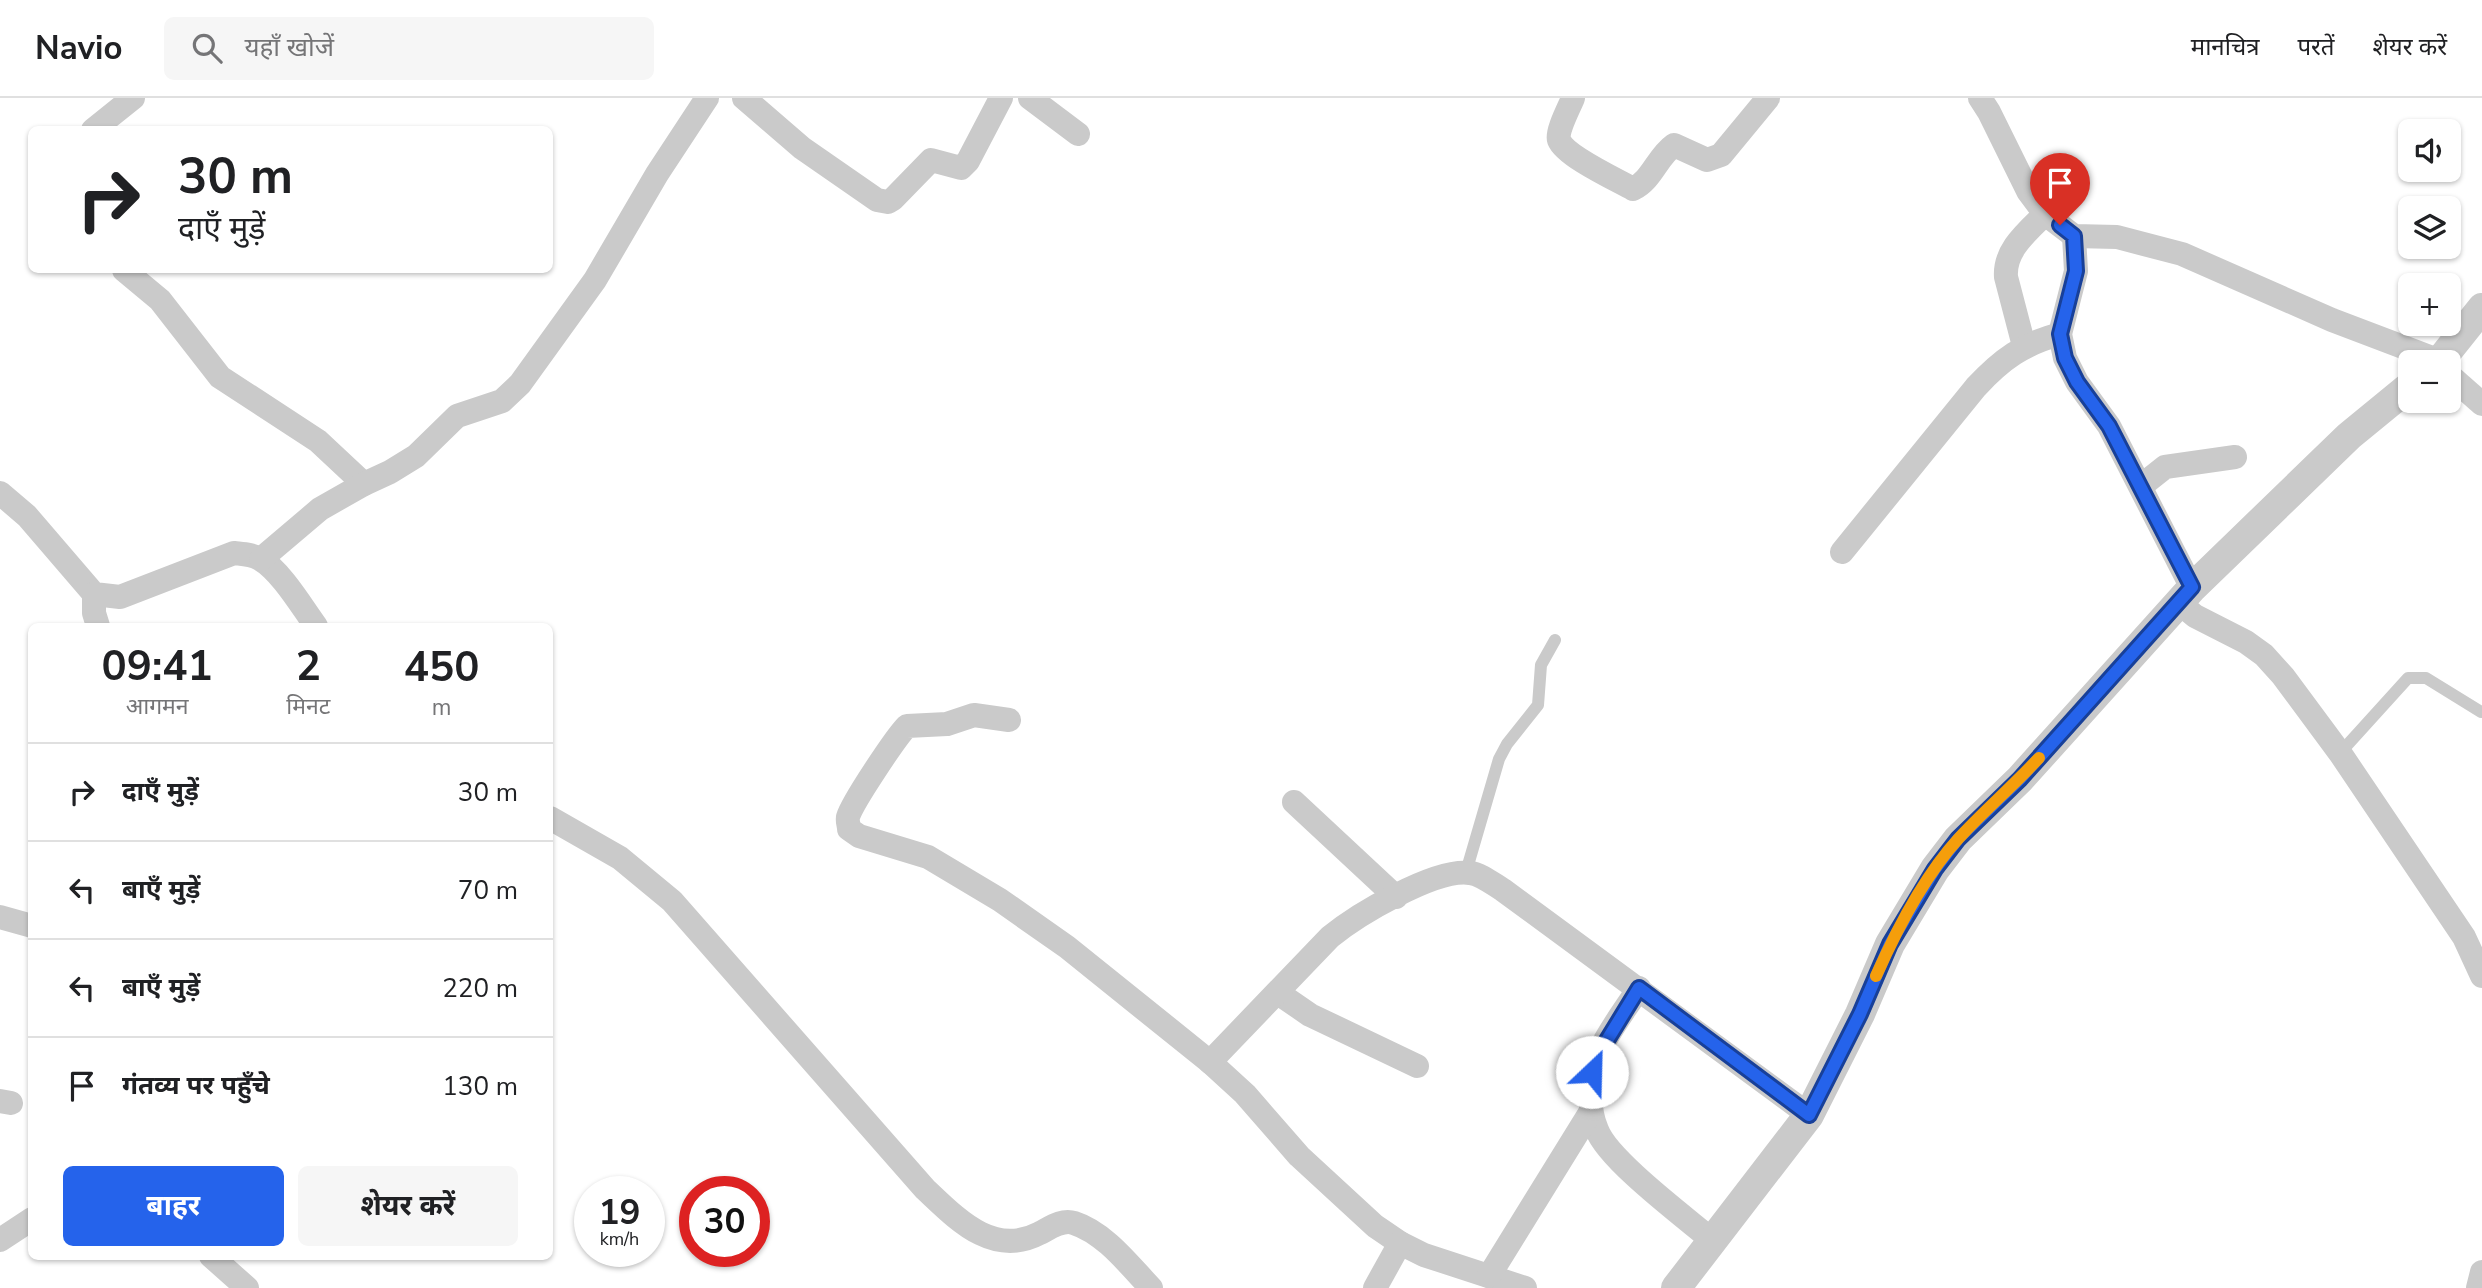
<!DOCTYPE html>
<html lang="hi">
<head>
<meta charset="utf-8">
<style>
  :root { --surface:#fff; --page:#f6f6f6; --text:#202124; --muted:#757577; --line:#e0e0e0; --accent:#2563eb }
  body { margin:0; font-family:"Nunito Sans","Noto Sans Devanagari",sans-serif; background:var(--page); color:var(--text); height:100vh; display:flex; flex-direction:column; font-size:26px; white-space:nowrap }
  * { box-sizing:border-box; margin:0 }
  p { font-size:23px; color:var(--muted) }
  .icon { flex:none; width:38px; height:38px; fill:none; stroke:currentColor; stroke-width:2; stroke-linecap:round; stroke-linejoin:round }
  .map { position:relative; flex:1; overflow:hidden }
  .drawer { position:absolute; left:28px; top:525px; width:525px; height:637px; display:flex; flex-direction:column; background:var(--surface); border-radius:10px; box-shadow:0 2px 5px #0004 }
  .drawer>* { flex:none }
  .hud { position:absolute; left:28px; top:28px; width:525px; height:147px; border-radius:10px; box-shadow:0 2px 5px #0004; background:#fff; color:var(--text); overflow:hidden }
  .tools { position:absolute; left:2398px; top:21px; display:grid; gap:14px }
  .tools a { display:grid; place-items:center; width:63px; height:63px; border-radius:10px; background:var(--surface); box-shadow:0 2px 5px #0004; font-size:35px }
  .speed { position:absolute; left:574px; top:1078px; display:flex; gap:14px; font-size:35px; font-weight:700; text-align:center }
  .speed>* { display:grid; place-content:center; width:91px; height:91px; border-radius:50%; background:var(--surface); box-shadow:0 2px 5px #0004; line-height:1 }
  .speed small { font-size:18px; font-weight:400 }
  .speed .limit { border:10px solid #d22; background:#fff; color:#111 }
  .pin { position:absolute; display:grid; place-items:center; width:60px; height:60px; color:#fff; margin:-72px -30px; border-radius:50% 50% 50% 0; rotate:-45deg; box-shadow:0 0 7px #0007 }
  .pin .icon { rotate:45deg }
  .me { position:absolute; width:77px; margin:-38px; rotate:24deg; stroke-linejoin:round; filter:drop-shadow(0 0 5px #0008) }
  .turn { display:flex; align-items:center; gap:24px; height:147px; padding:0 35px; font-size:32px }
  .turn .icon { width:91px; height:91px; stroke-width:2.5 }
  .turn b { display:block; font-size:49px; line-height:60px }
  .eta { display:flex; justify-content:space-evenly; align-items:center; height:119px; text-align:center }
  .eta b { font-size:42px; font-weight:700; line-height:49px }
  .primary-button { display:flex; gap:14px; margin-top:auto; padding:14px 35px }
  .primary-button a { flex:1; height:80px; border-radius:10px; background:var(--accent); color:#fff; font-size:28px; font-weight:700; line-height:80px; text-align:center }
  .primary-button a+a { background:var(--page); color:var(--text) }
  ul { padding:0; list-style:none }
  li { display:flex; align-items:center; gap:21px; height:98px; padding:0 35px; border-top:2px solid var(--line) }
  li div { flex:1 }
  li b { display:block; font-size:26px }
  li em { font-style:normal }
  header { display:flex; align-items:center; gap:42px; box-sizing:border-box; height:98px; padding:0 35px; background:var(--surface); border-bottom:2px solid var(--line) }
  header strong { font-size:33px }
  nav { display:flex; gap:38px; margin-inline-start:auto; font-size:24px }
  .search { width:490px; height:63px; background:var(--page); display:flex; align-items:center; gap:18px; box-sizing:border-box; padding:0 24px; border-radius:10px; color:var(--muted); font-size:26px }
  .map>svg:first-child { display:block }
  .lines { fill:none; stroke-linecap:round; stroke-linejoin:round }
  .service { stroke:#cacaca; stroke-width:12 }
  .minor { stroke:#cacaca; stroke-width:24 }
  .tertiary { stroke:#cacaca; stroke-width:30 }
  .route-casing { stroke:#184099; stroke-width:18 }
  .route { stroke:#2563eb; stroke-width:12 }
  .slow { stroke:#f59e0b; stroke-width:12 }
</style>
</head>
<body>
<header>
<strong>Navio</strong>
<div class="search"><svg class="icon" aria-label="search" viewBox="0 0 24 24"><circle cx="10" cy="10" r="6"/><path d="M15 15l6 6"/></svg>यहाँ खोजें</div>
<nav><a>मानचित्र</a><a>परतें</a><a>शेयर करें</a></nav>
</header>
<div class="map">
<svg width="2482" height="1190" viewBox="0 0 2482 1190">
  <rect width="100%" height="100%" fill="#fff"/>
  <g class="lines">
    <g class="service">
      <path d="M2340,655L2408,580H2426L2481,614"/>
      <path d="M1466,774L1499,661L1507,646L1538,607L1541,567L1555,542"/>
    </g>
    <g class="minor">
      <path d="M744,0L802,50L877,102L888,104L893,101L931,62L961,70L968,63L1001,0"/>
      <path d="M1030,0L1078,36"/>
      <path d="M1573,0C1570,8 1556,34 1559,42C1565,58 1617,82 1633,91C1652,82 1657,59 1674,47L1707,62L1721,57L1768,0"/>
      <path d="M1980,0L1989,14L2028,93L2045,116L2074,138L2117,139L2182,156L2332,222L2440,263"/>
      <path d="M93,32L133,0"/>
      <path d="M2074,138L2076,173L2060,236L2065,260L2077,284L2109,328L2192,490"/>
      <path d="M124,172L160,202L220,279L318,343L364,386"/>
      <path d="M2024,248L2006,179C2004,152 2027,134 2045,116"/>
      <path d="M2448,276L2482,306"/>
      <path d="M2141,388L2165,369L2235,359"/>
      <path d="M0,395L27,418L94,496L120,499L234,455C243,456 252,456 260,461C281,473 302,509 316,528"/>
      <path d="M1842,454L1976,289C2002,261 2023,246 2060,236"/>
      <path d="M261,461L320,411L364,386L390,374L416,358L457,318L502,303L520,286L595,182L657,76L707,0"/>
      <path d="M94,496V515L98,528"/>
      <path d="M2178,504L2195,518L2246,544L2264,557L2283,578L2340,655L2464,839L2482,878"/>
      <path d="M1009,622L974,617L947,626L907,628C896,639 852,705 848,719C847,723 849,727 849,731L859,738L928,759L1000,802L1067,849L1210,964L1245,996L1299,1058L1375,1128L1400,1145L1424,1157L1525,1190"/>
      <path d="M1294,704L1396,799"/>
      <path d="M550,720L620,760L672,803L925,1091C957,1121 993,1160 1040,1135C1050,1130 1062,1121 1074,1125C1105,1135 1129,1167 1151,1190"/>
      <path d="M0,819L32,828"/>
      <path d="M1639,890C1625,912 1607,935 1597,958C1588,980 1588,1011 1597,1032C1608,1062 1686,1120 1713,1143"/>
      <path d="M1278,895L1310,917L1417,968"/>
      <path d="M1210,964L1330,839C1357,817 1435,770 1470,775C1481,776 1493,786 1503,792L1809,1017"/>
      <path d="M0,1003L11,1005"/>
      <path d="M0,1142L32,1121"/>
      <path d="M211,1158L247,1190"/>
      <path d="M1489,1178L1591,1013"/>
      <path d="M1375,1190L1400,1145"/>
      <path d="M2478,1190L2482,1174"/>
    </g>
    <g class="tertiary">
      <path d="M2439,264L2482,210"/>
      <path d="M1676,1190L1809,1017L1860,916L1890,846L1935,771L1958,741L2020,681L2192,490L2349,338L2410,288"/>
    </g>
  </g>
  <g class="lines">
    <g class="route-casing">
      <path id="route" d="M1592,974L1598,957L1639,890L1809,1017L1860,916L1890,846L1935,771L1958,741L2020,681L2192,489L2109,328L2077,284L2065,260L2060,236L2076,173L2074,138L2060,127"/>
    </g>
    <use href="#route" class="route"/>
    <path class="slow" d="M1876,878C1896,833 1926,776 1959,740C1985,712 2013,688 2039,660"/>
  </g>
</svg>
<div class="tools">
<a><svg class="icon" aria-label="sound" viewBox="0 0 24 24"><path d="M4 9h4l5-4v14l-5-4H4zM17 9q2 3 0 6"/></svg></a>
<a><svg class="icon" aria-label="layers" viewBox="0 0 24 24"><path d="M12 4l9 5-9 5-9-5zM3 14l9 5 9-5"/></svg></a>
<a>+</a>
<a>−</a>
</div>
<div class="speed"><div>19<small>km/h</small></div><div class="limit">30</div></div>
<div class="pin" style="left:2060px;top:127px;background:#d93025"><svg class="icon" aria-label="arrive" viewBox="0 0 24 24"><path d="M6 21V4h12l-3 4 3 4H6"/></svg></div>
<svg class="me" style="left:1592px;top:974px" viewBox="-20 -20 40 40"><circle r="19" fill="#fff"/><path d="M0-13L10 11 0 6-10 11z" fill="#2563eb"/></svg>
<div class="hud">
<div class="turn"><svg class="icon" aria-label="right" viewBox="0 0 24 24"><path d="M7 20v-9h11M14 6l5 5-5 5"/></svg><div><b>30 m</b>दाएँ मुड़ें</div></div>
</div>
<section class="drawer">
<div class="eta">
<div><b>09:41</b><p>आगमन</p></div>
<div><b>2</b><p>मिनट</p></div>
<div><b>450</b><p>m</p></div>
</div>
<ul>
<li><svg class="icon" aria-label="right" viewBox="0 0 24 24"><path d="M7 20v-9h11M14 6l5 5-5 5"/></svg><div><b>दाएँ मुड़ें</b></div><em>30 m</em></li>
<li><svg class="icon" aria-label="left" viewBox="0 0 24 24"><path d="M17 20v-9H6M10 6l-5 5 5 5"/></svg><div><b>बाएँ मुड़ें</b></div><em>70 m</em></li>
<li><svg class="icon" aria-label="left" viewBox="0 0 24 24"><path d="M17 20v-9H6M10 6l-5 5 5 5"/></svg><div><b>बाएँ मुड़ें</b></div><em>220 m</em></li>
<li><svg class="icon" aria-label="arrive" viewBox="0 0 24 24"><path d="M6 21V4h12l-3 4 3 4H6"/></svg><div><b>गंतव्य पर पहुँचे</b></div><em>130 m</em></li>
</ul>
<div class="primary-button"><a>बाहर</a><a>शेयर करें</a></div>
</section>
</div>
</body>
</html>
